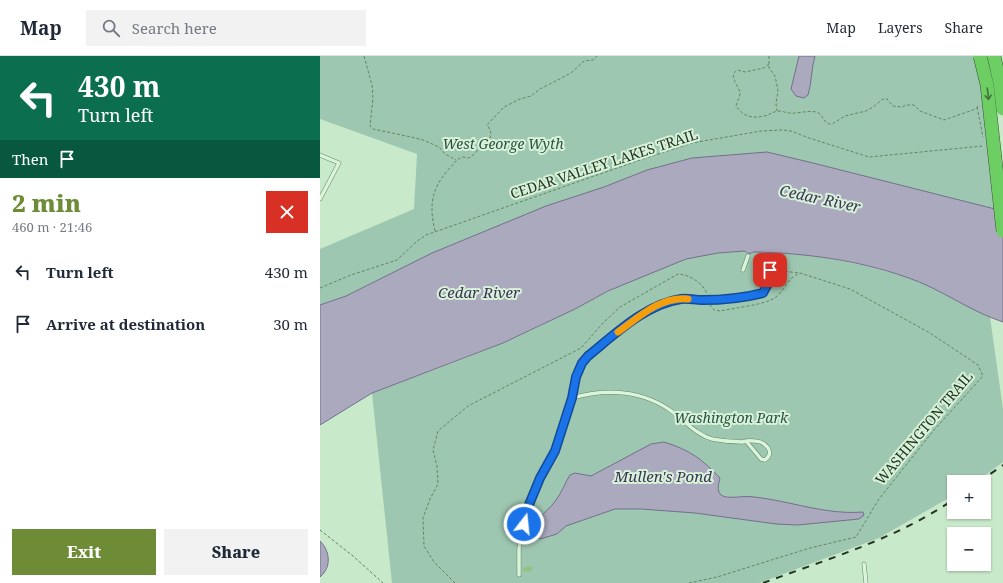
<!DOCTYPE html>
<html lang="en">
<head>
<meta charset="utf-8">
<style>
  :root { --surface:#fff; --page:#f2f2f3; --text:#1f2937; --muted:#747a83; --line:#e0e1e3; --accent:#6e8c36 }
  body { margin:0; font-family:"Noto Serif",serif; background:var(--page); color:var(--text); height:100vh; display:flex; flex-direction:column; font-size:15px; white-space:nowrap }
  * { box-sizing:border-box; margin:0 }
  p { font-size:13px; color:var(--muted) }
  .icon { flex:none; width:22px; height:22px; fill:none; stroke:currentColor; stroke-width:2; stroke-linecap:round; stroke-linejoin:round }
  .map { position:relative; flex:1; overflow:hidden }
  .panel { display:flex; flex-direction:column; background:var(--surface); width:320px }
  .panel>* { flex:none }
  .top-card { background:#0b6e4f; color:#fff; overflow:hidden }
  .tools { position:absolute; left:627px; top:419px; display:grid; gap:8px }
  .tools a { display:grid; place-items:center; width:44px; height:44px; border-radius:0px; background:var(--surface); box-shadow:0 1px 3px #0004; font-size:20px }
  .pin { position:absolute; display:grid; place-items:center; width:34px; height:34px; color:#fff; margin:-17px; border-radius:8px; box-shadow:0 2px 6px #0006 }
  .me { position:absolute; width:44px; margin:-22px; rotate:16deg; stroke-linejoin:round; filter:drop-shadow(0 0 3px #0008) }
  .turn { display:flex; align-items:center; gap:14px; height:84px; padding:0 12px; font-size:18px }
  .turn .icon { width:52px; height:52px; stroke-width:2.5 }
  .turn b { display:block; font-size:28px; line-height:34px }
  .then { display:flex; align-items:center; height:38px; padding:0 12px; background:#0003; gap:8px; font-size:15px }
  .round { display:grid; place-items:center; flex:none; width:42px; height:42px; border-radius:0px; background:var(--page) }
  .headline { display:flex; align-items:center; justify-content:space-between; height:68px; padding:0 12px }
  h1 { font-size:24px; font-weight:800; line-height:30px; color:var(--accent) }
  .cta { display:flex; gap:8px; margin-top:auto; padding:8px 12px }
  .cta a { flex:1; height:46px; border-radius:0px; background:var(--accent); color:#fff; font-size:16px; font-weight:800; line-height:46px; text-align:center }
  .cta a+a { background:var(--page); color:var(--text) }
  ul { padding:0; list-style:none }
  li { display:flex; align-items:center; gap:12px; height:52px; padding:0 12px }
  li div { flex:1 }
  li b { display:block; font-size:15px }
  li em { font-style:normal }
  header { display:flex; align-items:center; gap:24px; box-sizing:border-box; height:56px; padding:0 20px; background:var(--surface); border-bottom:1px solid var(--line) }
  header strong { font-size:19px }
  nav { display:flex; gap:22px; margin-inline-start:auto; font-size:14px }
  .search { width:280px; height:36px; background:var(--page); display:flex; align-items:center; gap:10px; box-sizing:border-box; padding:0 14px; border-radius:0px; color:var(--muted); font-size:15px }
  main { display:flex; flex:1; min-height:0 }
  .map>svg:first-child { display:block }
  .green { fill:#9ec7b1 }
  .water { fill:#aaa9be; stroke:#73708c }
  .building { fill:#92c383 }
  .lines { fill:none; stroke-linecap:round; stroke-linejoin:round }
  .lane-casing { stroke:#648460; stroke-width:4.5 }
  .path { stroke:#648460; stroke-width:1; stroke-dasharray:3 2; stroke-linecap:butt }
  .lane { stroke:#dbf5dd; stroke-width:3.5 }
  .rail { stroke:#253621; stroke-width:2; stroke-dasharray:7 7; stroke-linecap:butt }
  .highway-bridge-casing { stroke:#395233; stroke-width:14; stroke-linecap:butt }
  .highway-bridge { stroke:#6dce64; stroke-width:13 }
  .oneway { stroke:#42733c }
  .route-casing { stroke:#114b97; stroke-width:10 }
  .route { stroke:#1a73e8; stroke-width:7 }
  .slow { stroke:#f59e0b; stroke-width:7 }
  .labels { text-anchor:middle; stroke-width:4; stroke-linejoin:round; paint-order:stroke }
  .park-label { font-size:14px; font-style:italic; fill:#2a5041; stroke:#d7f2d9 }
  .street-label { font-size:14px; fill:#253621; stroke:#d7f2d9 }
  .water-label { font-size:15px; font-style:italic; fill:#3c3254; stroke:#d7f2d9 }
</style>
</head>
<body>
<header>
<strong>Map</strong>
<div class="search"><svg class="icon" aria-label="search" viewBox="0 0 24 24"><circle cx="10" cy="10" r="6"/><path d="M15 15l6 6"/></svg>Search here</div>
<nav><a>Map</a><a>Layers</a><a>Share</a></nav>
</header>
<main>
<section class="panel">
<div class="top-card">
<div class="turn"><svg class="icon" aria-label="left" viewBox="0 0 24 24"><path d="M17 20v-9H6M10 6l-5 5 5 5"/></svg><div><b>430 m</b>Turn left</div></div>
<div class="then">Then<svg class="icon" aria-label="arrive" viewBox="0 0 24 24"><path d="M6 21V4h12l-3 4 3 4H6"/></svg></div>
</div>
<div class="headline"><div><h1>2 min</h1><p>460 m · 21:46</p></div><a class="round" style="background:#d93025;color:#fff"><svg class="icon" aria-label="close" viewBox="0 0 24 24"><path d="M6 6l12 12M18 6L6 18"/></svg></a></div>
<ul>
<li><svg class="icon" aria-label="left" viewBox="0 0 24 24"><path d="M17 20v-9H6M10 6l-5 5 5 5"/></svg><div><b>Turn left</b></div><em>430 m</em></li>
<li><svg class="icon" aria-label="arrive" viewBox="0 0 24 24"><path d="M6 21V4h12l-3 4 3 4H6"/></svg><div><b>Arrive at destination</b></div><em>30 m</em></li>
</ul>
<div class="cta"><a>Exit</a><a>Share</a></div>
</section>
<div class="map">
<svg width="683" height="527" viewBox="0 0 683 527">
  <rect width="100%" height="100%" fill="#c9e9cb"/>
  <g class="green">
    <path d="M0,0H660L683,173L93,207L26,240L0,249V193L94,153L97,98L0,63Z"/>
    <path d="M425,195C428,198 430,198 434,196L470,197L507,202L547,210L587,221L620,235L670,261L683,353V406L656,426H634V439L559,482L439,527H72L52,337C96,320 140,305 183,287C244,261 301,224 365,203C383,197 405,197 425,195Z"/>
  </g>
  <g class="water">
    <path d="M479,0H495C491,13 492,26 488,39L484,42L476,40L471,33Z"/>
    <path d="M447,96L493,107L683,155V266C649,255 620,232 586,221C537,204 485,197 434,196C430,198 427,198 425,195L398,197L366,203L288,235L255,253L183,287L52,337L0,369V249L26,240L112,197L226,150L284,131L327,114L372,102Z"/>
    <path d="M344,386C370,394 382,403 400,422C399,427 396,434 401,439C407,444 425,439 434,441C471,445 505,459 543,456L544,459L539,463L478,469L456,468L375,457L321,453H295L246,470L237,478L220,483L217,481C214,458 226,459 236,444C242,436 245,427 250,419L255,417L271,420L331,388Z"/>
    <path d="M0,485C10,495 12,511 0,521Z"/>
  </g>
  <path class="building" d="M212,510V515L204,516L203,512Z"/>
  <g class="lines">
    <g class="lane-casing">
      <g id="lane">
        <path d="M0,99L19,107L0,143"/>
        <path d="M423,214L428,200"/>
        <path d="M252,342C287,332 324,334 354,357C366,366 377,379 392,383C402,385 412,386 422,386C426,385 430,384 434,385C445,385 456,396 445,404L441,403L426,385"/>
        <path d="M544,508L546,527"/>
        <path d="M199,519V492L206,456L220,423L235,395L252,342L256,321L262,307L268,300L325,256L342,247L362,242L381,244L428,240L443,237L450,224V214"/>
      </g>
    </g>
    <g class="path">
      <path d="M44,0L52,29L53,42L50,70L53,73L91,81L103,84L119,91L125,98L136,104"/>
      <path d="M449,0V12L455,20L458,34L456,48L457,55"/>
      <path d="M449,8L444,12L425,16L417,14C408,21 419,29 420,37C420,42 417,45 416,50C424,62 435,63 448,59C452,57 455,55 460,55C463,55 466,57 469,57C478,58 487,54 496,56C504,58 503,69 512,68L525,60L546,55L553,51L563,43H567L573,50L582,51L586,49H594L600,55L624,64L653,54L660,49"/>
      <path d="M657,51L663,81"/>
      <path d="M115,175C109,150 111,133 129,113C134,108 136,103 143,101L148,102L151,101L170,82C172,77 170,73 167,69L184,51L200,43L211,40L220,33L251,17L264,5L273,4L277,0"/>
      <path d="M455,214L479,217"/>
      <path d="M0,232L31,219L77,204L96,186L106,179L320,104L372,87L441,75L462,74L471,75L489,82L549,101L663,90"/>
      <path d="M0,474L33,500L63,527"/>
      <path d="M135,527L114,506L104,490L103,462L110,443L118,428L117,410L113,394L118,375L148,350L261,292L283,267L300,251L358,218C369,218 384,228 387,238"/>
      <path d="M369,527L397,521L490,492L536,481L559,443L614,374L663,320L658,309L610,277L530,233L480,217C466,223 466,233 456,241C446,249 413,252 400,255L394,254L390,249"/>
    </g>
    <use href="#lane" class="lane"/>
    <g class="rail">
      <path d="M659,426L683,409"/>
      <path d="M443,527C507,503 577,483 634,443"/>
    </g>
    <g class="highway-bridge-casing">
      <g id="highway-bridge">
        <path d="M660,0L667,29L683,175"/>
        <path d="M674,0L680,27L683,53"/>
      </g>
    </g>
    <use href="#highway-bridge" class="highway-bridge"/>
  </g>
  <defs><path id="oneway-shaft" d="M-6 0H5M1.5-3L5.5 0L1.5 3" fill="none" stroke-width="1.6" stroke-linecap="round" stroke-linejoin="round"/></defs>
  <use class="oneway" href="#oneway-shaft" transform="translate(668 38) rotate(83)"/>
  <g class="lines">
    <g class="route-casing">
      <path id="route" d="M204,468L206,456L220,422L235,395L252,342L256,321L262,307L268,300C295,278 326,248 361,243C368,242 375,244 382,244C402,244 423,242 443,237L450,224V214"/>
    </g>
    <use href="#route" class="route"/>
    <path class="slow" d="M298,276C319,261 341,240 368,243"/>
  </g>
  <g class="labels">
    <g class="park-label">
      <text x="183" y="93">West George Wyth</text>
      <text x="411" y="367">Washington Park</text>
    </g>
    <g class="street-label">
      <text transform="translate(284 108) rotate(-18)" y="5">CEDAR VALLEY LAKES TRAIL</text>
      <text transform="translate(604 372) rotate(-50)" y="5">WASHINGTON TRAIL</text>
    </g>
    <g class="water-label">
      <text transform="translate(500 143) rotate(12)" y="5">Cedar River</text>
      <text x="159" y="242">Cedar River</text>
      <text x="343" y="426">Mullen's Pond</text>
    </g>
  </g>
</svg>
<div class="tools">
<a>+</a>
<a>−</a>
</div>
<div class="pin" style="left:450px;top:214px;background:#d93025"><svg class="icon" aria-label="arrive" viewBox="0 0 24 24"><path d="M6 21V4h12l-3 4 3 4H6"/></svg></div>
<svg class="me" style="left:204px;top:468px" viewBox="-20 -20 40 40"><circle r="17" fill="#1a73e8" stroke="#fff" stroke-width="3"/><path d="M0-11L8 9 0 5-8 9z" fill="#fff"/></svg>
</div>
</main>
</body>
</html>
